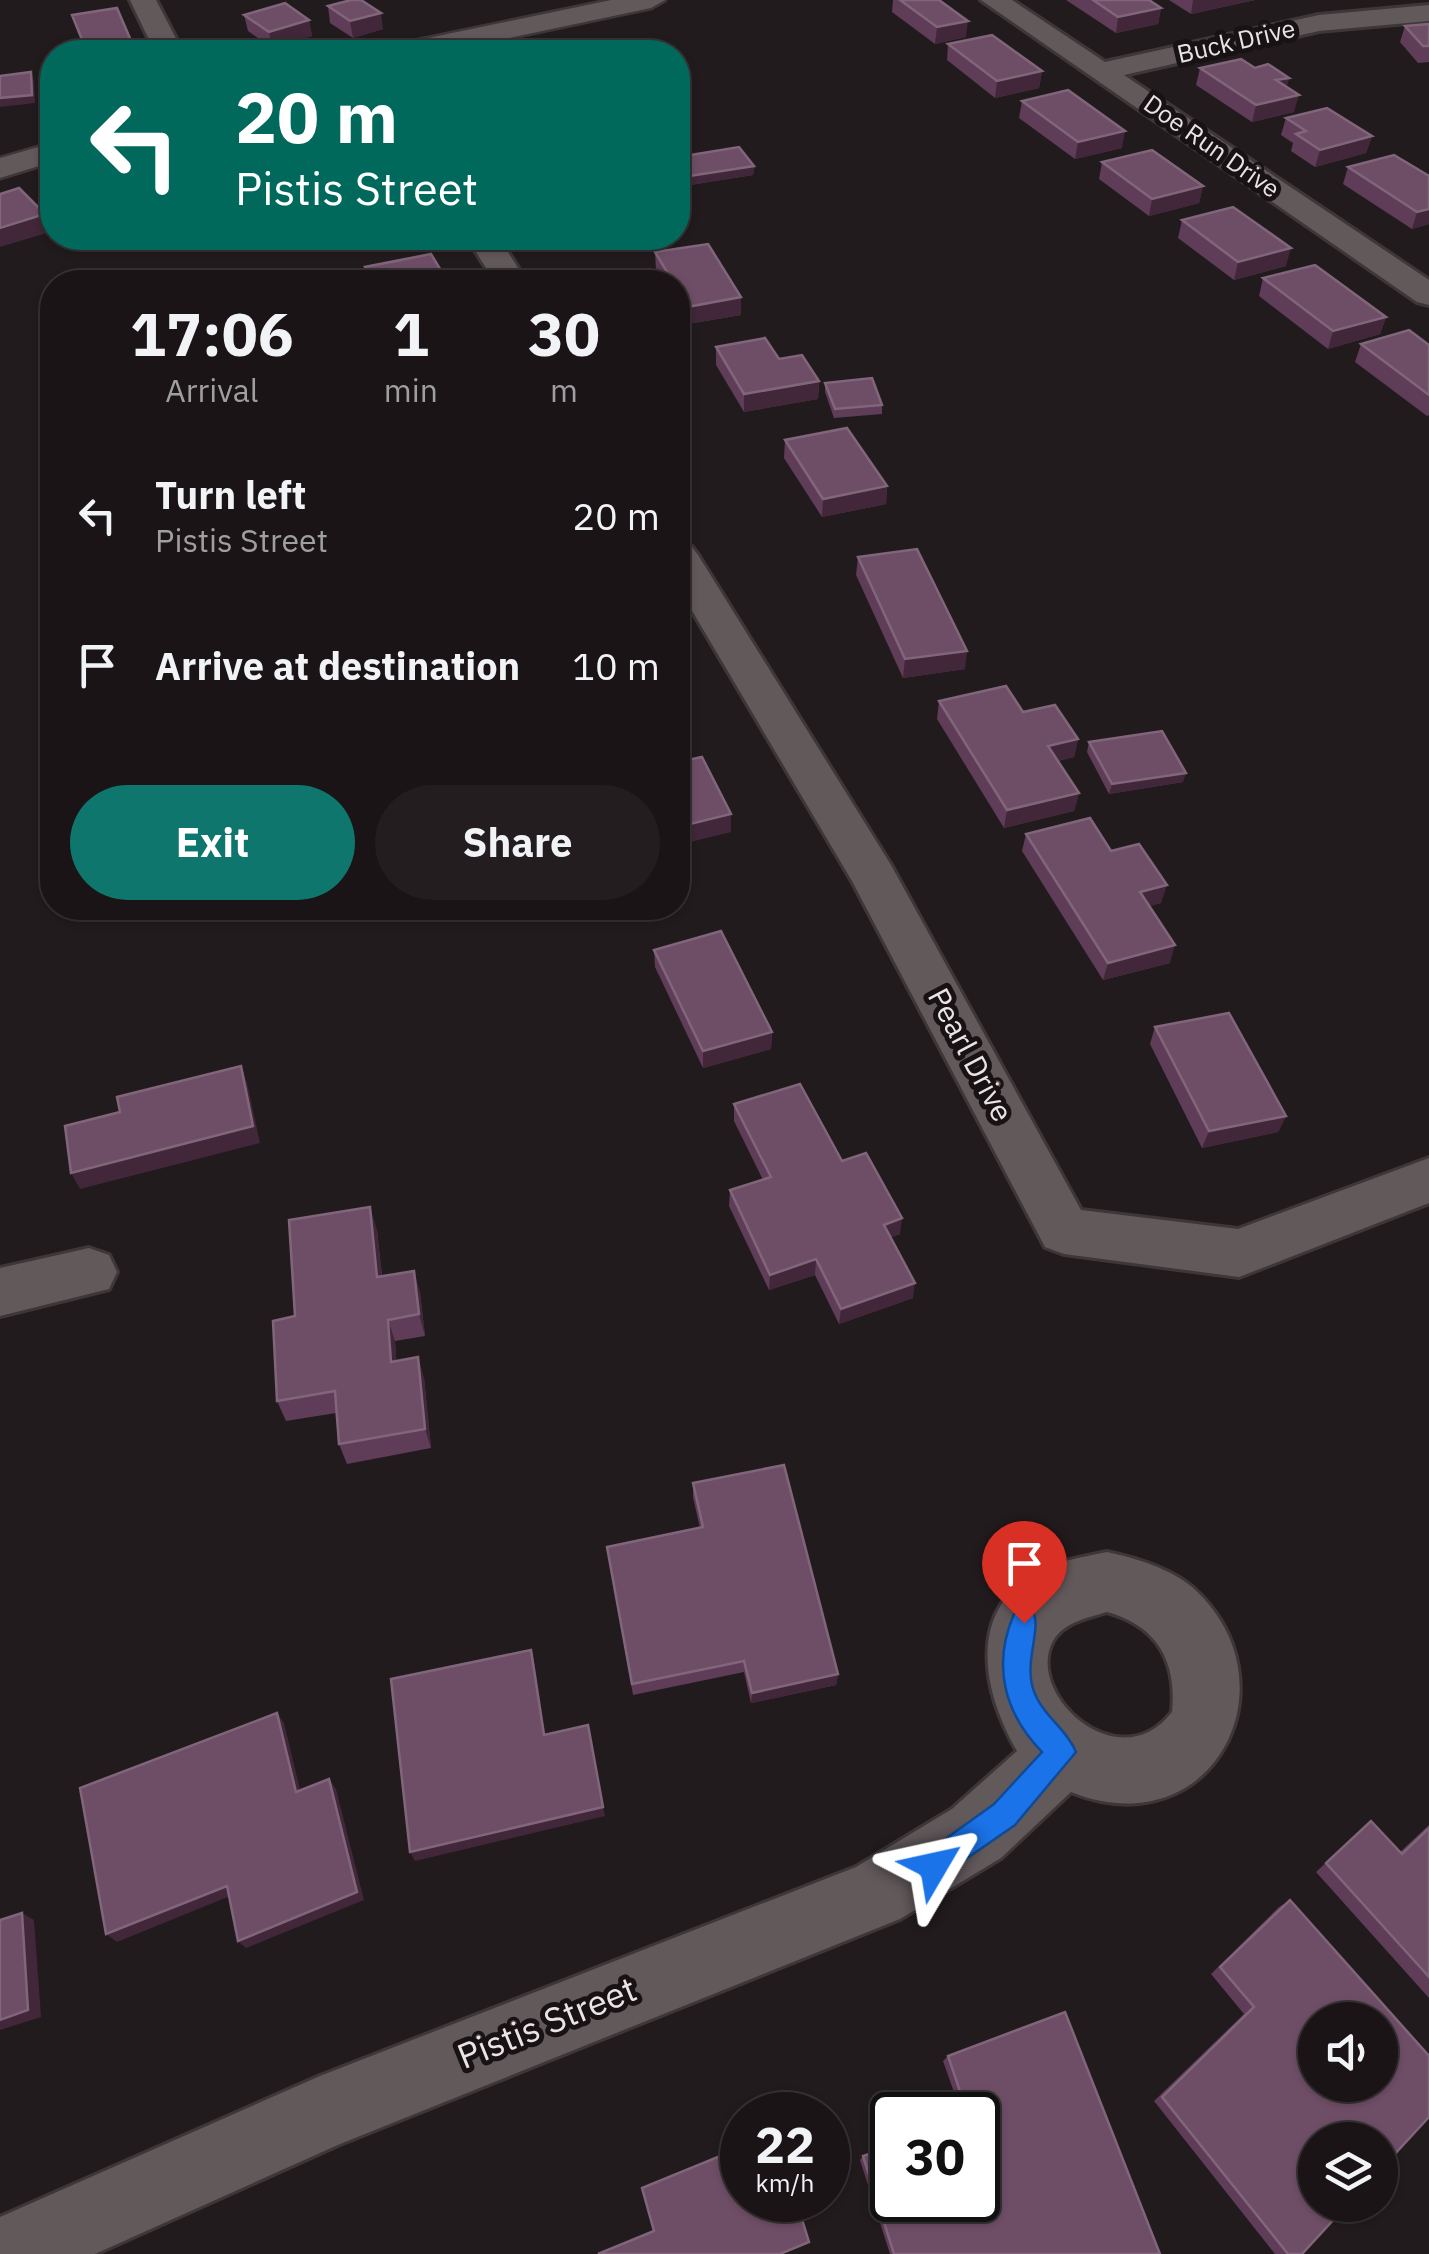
<!DOCTYPE html>
<html lang="en">
<head>
<meta charset="utf-8">
<style>
  :root { --surface:#1a1416; --page:#231d1f; --text:#f1f3f6; --muted:#9f9ea1; --line:#383335; --accent:#0f766e }
  body { margin:0; font-family:"IBM Plex Sans",sans-serif; background:var(--page); color:var(--text); height:100vh; display:flex; flex-direction:column; font-size:38px; white-space:nowrap }
  * { box-sizing:border-box; margin:0 }
  p { font-size:32px; color:var(--muted) }
  .icon { flex:none; width:55px; height:55px; fill:none; stroke:currentColor; stroke-width:2; stroke-linecap:round; stroke-linejoin:round }
  .map { position:relative; flex:1; overflow:hidden }
  .drawer { position:absolute; left:40px; top:270px; width:650px; height:650px; display:flex; flex-direction:column; background:var(--surface); border-radius:40px; box-shadow:0 2px 8px #0004,0 0 0 2px var(--line) }
  .drawer>* { flex:none }
  .hud { position:absolute; left:40px; top:40px; width:650px; height:210px; border-radius:40px; box-shadow:0 2px 8px #0004,0 0 0 2px var(--line); background:#00695c; color:#fff; overflow:hidden }
  .buttons { position:absolute; left:1298px; top:2002px; display:grid; gap:20px }
  .buttons a { display:grid; place-items:center; width:100px; height:100px; border-radius:50%; background:var(--surface); box-shadow:0 2px 8px #0004,0 0 0 2px var(--line); font-size:50px }
  .speed { position:absolute; left:720px; top:2092px; display:flex; gap:20px; font-size:50px; font-weight:700; text-align:center }
  .speed>* { display:grid; place-content:center; width:130px; height:130px; border-radius:50%; background:var(--surface); box-shadow:0 2px 8px #0004,0 0 0 2px var(--line); line-height:1 }
  .speed small { font-size:25px; font-weight:400 }
  .speed .limit { border:5px solid #111; border-radius:15px; background:#fff; color:#111 }
  .pin { position:absolute; display:grid; place-items:center; width:85px; height:85px; color:#fff; margin:-102px -42px; border-radius:50% 50% 50% 0; rotate:-45deg; box-shadow:0 0 10px #0007 }
  .pin .icon { rotate:45deg }
  .me { position:absolute; width:110px; margin:-55px; rotate:54deg; stroke-linejoin:round; filter:drop-shadow(0 0 8px #0008) }
  .turn { display:flex; align-items:center; gap:35px; height:210px; padding:0 30px; font-size:45px }
  .turn .icon { width:130px; height:130px; stroke-width:2.5 }
  .turn b { display:block; font-size:70px; line-height:85px }
  .eta { display:flex; justify-content:space-evenly; align-items:center; height:170px; text-align:center }
  .eta b { font-size:60px; font-weight:700; line-height:70px }
  .action { display:flex; gap:20px; margin-top:auto; padding:20px 30px }
  .action a { flex:1; height:115px; border-radius:60px; background:var(--accent); color:#fff; font-size:40px; font-weight:700; line-height:115px; text-align:center }
  .action a+a { background:var(--page); color:var(--text) }
  ul { padding:0; list-style:none }
  li { display:flex; align-items:center; gap:30px; height:150px; padding:0 30px }
  li div { flex:1 }
  li b { display:block; font-size:38px }
  li em { font-style:normal }
  .map>svg:first-child { display:block }
  .lines { fill:none; stroke-linecap:round; stroke-linejoin:round }
  .minor-casing { stroke:#3d3738; stroke-width:6 }
  .secondary-casing { stroke:#3d3738; stroke-width:5 }
  .minor { fill:#62595b; fill-rule:evenodd }
  .secondary { fill:#62595b; fill-rule:evenodd }
  .wall { fill:#5f3c57 }
  .shaded-wall { fill:#412739 }
  .building { fill:#6e4e66; stroke:#81657a; stroke-width:2.5; fill-rule:evenodd }
  .route { fill:#1a73e8; stroke:#114b97; stroke-width:2.5 }
  .labels { text-anchor:middle; stroke-width:10; stroke-linejoin:round; paint-order:stroke }
  .far-street-label { font-size:25px; fill:#e9e4e5; stroke:#191214 }
  .street-label { font-size:30px; fill:#e9e4e5; stroke:#191214 }
  .near-street-label { font-size:35px; fill:#e9e4e5; stroke:#191214 }
</style>
</head>
<body>
<div class="map">
<svg width="1429" height="2254" viewBox="0 0 1429 2254">
  <rect width="100%" height="100%" fill="#221b1d"/>
  <g class="lines">
    <g class="minor-casing">
      <g id="minor">
        <path d="M130,0H156L183,52H155Z"/>
        <path d="M981,0H1012L1105,62L1319,15L1429,5V21L1319,31L1124,75L1429,280V305L1417,302Z"/>
        <path d="M467,238H499L527,282H495Z"/>
        <path d="M678,543L692,547L698,555L891,865L1081,1210L1238,1229L1429,1158V1203L1239,1277L1064,1254L1045,1247L852,881L678,587Z"/>
        <path d="M89,1248L109,1255L117,1272L109,1289L0,1316V1268Z"/>
        <path d="M1107,1552C1135,1558 1169,1568 1192,1587C1298,1681 1214,1849 1071,1792L1001,1858L900,1919L340,2144L95,2254H0V2217L320,2076L856,1867L952,1809L1017,1751C984,1694 966,1615 1033,1574C1054,1561 1084,1557 1107,1552ZM1107,1612C1158,1626 1177,1662 1172,1712C1119,1781 1024,1694 1053,1641C1064,1622 1087,1618 1107,1612Z"/>
      </g>
    </g>
    <g class="secondary-casing">
      <g id="secondary">
        <path d="M611,0H665L651,8L443,52H389L404,43Z"/>
        <path d="M52,143V162L0,178V158Z"/>
      </g>
    </g>
    <use href="#minor" class="minor"/>
    <use href="#secondary" class="secondary"/>
  </g>
  <g class="wall">
    <path d="M893,0H939L966,37L935,44L892,12Z"/>
    <path d="M1066,0H1149L1161,8L1158,24L1116,33Z"/>
    <path d="M1169,0H1255L1191,14Z"/>
    <path d="M328,6L383,29L353,38L330,23Z"/>
    <path d="M244,15L309,20L312,36L272,48L248,31Z"/>
    <path d="M1429,24V62L1418,63L1400,42L1405,26Z"/>
    <path d="M948,44L1042,71L1039,88L995,98L947,60Z"/>
    <path d="M1200,68H1255L1289,78L1286,87L1294,112L1252,122L1196,85Z"/>
    <path d="M1022,101L1122,148L1075,159L1019,118Z"/>
    <path d="M1286,118L1372,136L1366,153L1315,167L1291,151L1293,143L1281,135Z"/>
    <path d="M678,157L754,166L753,175L690,185L678,169Z"/>
    <path d="M1102,162L1203,186L1199,203L1149,216L1099,179Z"/>
    <path d="M1348,167L1429,176V224L1412,229L1343,184Z"/>
    <path d="M1182,220L1286,266L1234,280L1178,238Z"/>
    <path d="M655,252L741,297V315L688,324L678,307V282H663L656,270Z"/>
    <path d="M365,267L448,282H368Z"/>
    <path d="M1263,278L1386,317L1380,334L1328,349L1259,296Z"/>
    <path d="M1361,344L1429,345V415L1427,416L1355,362Z"/>
    <path d="M716,347L779,359L819,381L818,399L744,412L716,365Z"/>
    <path d="M825,383L882,405V414L834,418L825,392Z"/>
    <path d="M785,440L887,486L886,504L822,517L784,458Z"/>
    <path d="M858,557L965,669L903,678L856,575Z"/>
    <path d="M939,701L1023,712L1078,739L1074,757L1058,761L1079,793L1074,811L1004,828L937,719Z"/>
    <path d="M1089,742L1183,782L1109,794L1087,752Z"/>
    <path d="M1026,834L1111,851L1161,903L1149,906L1170,963L1103,980L1022,851Z"/>
    <path d="M654,950L772,1032L771,1049L703,1068L655,967Z"/>
    <path d="M1155,1027L1286,1116L1278,1132L1202,1148L1150,1044Z"/>
    <path d="M734,1104L842,1161L900,1234L891,1237L913,1298L839,1324L815,1275L769,1290L729,1206L730,1190L763,1180L734,1121Z"/>
    <path d="M377,1230L382,1276L420,1292L425,1336L395,1341L396,1361L424,1378L431,1448L347,1464L339,1444L336,1413L286,1421L277,1401L295,1316Z"/>
    <path d="M693,1483L838,1674L836,1685L751,1703L744,1672L633,1695L609,1559L700,1528L693,1497Z"/>
    <path d="M1371,1821L1400,1852L1429,1825V1998L1316,1872Z"/>
    <path d="M1290,1900L1302,2254H1275L1154,2101L1244,2014L1211,1974L1279,1907Z"/>
    <path d="M948,2056L1160,2254H890L860,2160L863,2156L978,2115H962L943,2061Z"/>
  </g>
  <g class="shaded-wall">
    <path d="M1193,0H1255L1191,14Z"/>
    <path d="M1161,8L1158,24L1116,33L1118,17Z"/>
    <path d="M381,13L383,29L353,38L350,21Z"/>
    <path d="M309,20L312,36L272,48L269,32Z"/>
    <path d="M968,21L966,37L935,44L937,27Z"/>
    <path d="M1042,71L1039,88L995,98L997,81Z"/>
    <path d="M31,72L34,81L35,103L0,107V98Z"/>
    <path d="M1289,78L1285,94L1276,80Z"/>
    <path d="M1299,95L1294,112L1252,122L1256,105Z"/>
    <path d="M1125,131L1122,148L1075,159L1078,142Z"/>
    <path d="M1372,136L1366,153L1315,167L1320,150Z"/>
    <path d="M754,166L753,175L690,185V176Z"/>
    <path d="M1203,186L1199,203L1149,216L1152,199Z"/>
    <path d="M1429,209V224L1412,229L1417,212Z"/>
    <path d="M45,214L50,232L0,247V228Z"/>
    <path d="M1291,248L1286,266L1234,280L1238,262Z"/>
    <path d="M741,297V315L688,324L687,307Z"/>
    <path d="M1386,317L1380,334L1328,349L1333,331Z"/>
    <path d="M819,381L818,399L744,412V394Z"/>
    <path d="M887,486L886,504L822,517L823,499Z"/>
    <path d="M967,651L965,669L903,678L905,659Z"/>
    <path d="M1078,739L1074,757L1044,764L1048,746Z"/>
    <path d="M1186,773L1183,782L1109,794L1112,784Z"/>
    <path d="M1079,793L1074,811L1004,828L1007,810Z"/>
    <path d="M731,814V832L678,845V827Z"/>
    <path d="M1167,885L1161,903L1134,910L1140,892Z"/>
    <path d="M1175,945L1170,963L1103,980L1108,963Z"/>
    <path d="M772,1032L771,1049L703,1068V1051Z"/>
    <path d="M241,1066L247,1083L260,1143L80,1189L71,1173Z"/>
    <path d="M1286,1116L1278,1132L1202,1148L1209,1131Z"/>
    <path d="M370,1207L377,1230L384,1299L377,1277Z"/>
    <path d="M902,1218L900,1234L881,1240L884,1225Z"/>
    <path d="M816,1259L815,1275L769,1290L770,1275Z"/>
    <path d="M414,1271L420,1292L425,1336L419,1314Z"/>
    <path d="M915,1283L913,1298L839,1324L841,1309Z"/>
    <path d="M388,1320L395,1341L398,1382L391,1362Z"/>
    <path d="M418,1357L424,1378L431,1448L425,1429Z"/>
    <path d="M531,1650L534,1661L547,1745L544,1735Z"/>
    <path d="M838,1674L836,1685L751,1703L752,1693Z"/>
    <path d="M277,1713L284,1723L303,1802L296,1792Z"/>
    <path d="M588,1725L605,1816L415,1861L410,1852Z"/>
    <path d="M329,1779L336,1789L364,1900L246,1948L238,1941Z"/>
    <path d="M227,1886L235,1894L117,1942L106,1934Z"/>
    <path d="M22,1913L34,1920L41,2017L0,2030V2020Z"/>
  </g>
  <g class="building">
    <path d="M351,0H361L381,13L350,21L328,6Z"/>
    <path d="M900,0H939L968,21L937,27Z"/>
    <path d="M1093,0H1149L1161,8L1118,17Z"/>
    <path d="M285,3L309,20L269,32L244,15Z"/>
    <path d="M117,8L135,50L118,52H87L72,15Z"/>
    <path d="M1429,24V46H1423L1405,26Z"/>
    <path d="M992,35L1042,71L997,81L948,44Z"/>
    <path d="M1241,59L1255,68L1268,64L1289,78L1276,80L1299,95L1256,105L1200,68Z"/>
    <path d="M31,72L32,95L0,98V76Z"/>
    <path d="M1068,90L1125,131L1078,142L1022,101Z"/>
    <path d="M1327,108L1372,136L1320,150L1296,134L1306,131L1286,118Z"/>
    <path d="M739,147L754,166L690,176L678,160V157Z"/>
    <path d="M1152,150L1203,186L1152,199L1102,162Z"/>
    <path d="M1394,155L1429,176V209L1417,212L1348,167Z"/>
    <path d="M19,188L45,214L0,228V194Z"/>
    <path d="M1233,207L1291,248L1238,262L1182,220Z"/>
    <path d="M708,244L741,297L687,307L678,290V282H673L655,252Z"/>
    <path d="M431,254L448,282H374L365,267Z"/>
    <path d="M1315,265L1386,317L1333,331L1263,278Z"/>
    <path d="M1409,330L1429,345V395L1361,344Z"/>
    <path d="M765,338L779,359L802,355L819,381L744,394L716,347Z"/>
    <path d="M872,378L882,405L835,409L825,383Z"/>
    <path d="M847,428L887,486L823,499L785,440Z"/>
    <path d="M917,549L967,651L905,659L858,557Z"/>
    <path d="M1006,686L1023,712L1055,705L1078,739L1048,746L1079,793L1007,810L939,701Z"/>
    <path d="M1162,731L1186,773L1112,784L1089,742Z"/>
    <path d="M702,757L731,814L678,827V762Z"/>
    <path d="M1090,818L1111,851L1139,844L1167,885L1140,892L1175,945L1108,963L1026,834Z"/>
    <path d="M721,931L772,1032L703,1051L654,950Z"/>
    <path d="M1229,1013L1286,1116L1209,1131L1155,1027Z"/>
    <path d="M241,1066L253,1126L71,1173L65,1126L120,1112L117,1097Z"/>
    <path d="M800,1084L842,1161L866,1153L902,1218L884,1225L915,1283L841,1309L816,1259L770,1275L730,1190L771,1177L734,1104Z"/>
    <path d="M370,1207L377,1277L414,1271L419,1314L388,1320L391,1362L418,1357L425,1429L339,1444L335,1391L277,1401L273,1321L295,1316L289,1220Z"/>
    <path d="M784,1465L838,1674L752,1693L744,1661L632,1684L607,1547L703,1527L693,1483Z"/>
    <path d="M531,1650L544,1735L588,1725L603,1807L410,1852L391,1679Z"/>
    <path d="M277,1713L296,1792L329,1779L357,1892L238,1941L227,1886L106,1934L80,1788Z"/>
    <path d="M1371,1821L1402,1854L1429,1828V1977L1326,1863Z"/>
    <path d="M1290,1900L1429,2056V2117L1380,2170V2140H1315V2205H1347L1302,2254H1288L1162,2097L1254,2007L1220,1967ZM1315,2020H1380V2085H1315Z"/>
    <path d="M22,1913L28,2010L0,2020V1920Z"/>
    <path d="M1065,2012L1160,2254H894L863,2156L892,2146V2200H978V2115H968L948,2056Z"/>
    <path d="M742,2147V2200H796L809,2242L780,2254H598L654,2231L642,2188Z"/>
  </g>
  <path class="route" d="M1024,1610L1034,1614C1040,1630 1026,1660 1032,1685C1039,1714 1066,1727 1076,1752L1015,1825L934,1881L923,1877L919,1866L923,1855L994,1804L1042,1752C1004,1713 992,1665 1014,1614Z"/>
  <g class="labels">
    <g class="far-street-label">
      <text transform="translate(1236 41) rotate(-13)" y="9">Buck Drive</text>
      <text transform="translate(1212 146) rotate(35)" y="9">Doe Run Drive</text>
    </g>
    <g class="street-label">
      <text transform="translate(970 1055) rotate(62)" y="10">Pearl Drive</text>
    </g>
    <g class="near-street-label">
      <text transform="translate(547 2023) rotate(-22)" y="12">Pistis Street</text>
    </g>
  </g>
</svg>
<div class="buttons">
<a><svg class="icon" aria-label="sound" viewBox="0 0 24 24"><path d="M4 9h4l5-4v14l-5-4H4zM17 9q2 3 0 6"/></svg></a>
<a><svg class="icon" aria-label="layers" viewBox="0 0 24 24"><path d="M12 4l9 5-9 5-9-5zM3 14l9 5 9-5"/></svg></a>
</div>
<div class="speed"><div>22<small>km/h</small></div><div class="limit">30</div></div>
<div class="pin" style="left:1024px;top:1623px;background:#d93025"><svg class="icon" aria-label="arrive" viewBox="0 0 24 24"><path d="M6 21V4h12l-3 4 3 4H6"/></svg></div>
<svg class="me" style="left:934px;top:1866px" viewBox="-20 -20 40 40"><path d="M0-17L14 15 0 8-14 15z" fill="#1a73e8" stroke="#fff" stroke-width="4"/></svg>
<div class="hud">
<div class="turn"><svg class="icon" aria-label="left" viewBox="0 0 24 24"><path d="M17 20v-9H6M10 6l-5 5 5 5"/></svg><div><b>20 m</b>Pistis Street</div></div>
</div>
<section class="drawer">
<div class="eta">
<div><b>17:06</b><p>Arrival</p></div>
<div><b>1</b><p>min</p></div>
<div><b>30</b><p>m</p></div>
</div>
<ul>
<li><svg class="icon" aria-label="left" viewBox="0 0 24 24"><path d="M17 20v-9H6M10 6l-5 5 5 5"/></svg><div><b>Turn left</b><p>Pistis Street</p></div><em>20 m</em></li>
<li><svg class="icon" aria-label="arrive" viewBox="0 0 24 24"><path d="M6 21V4h12l-3 4 3 4H6"/></svg><div><b>Arrive at destination</b></div><em>10 m</em></li>
</ul>
<div class="action"><a>Exit</a><a>Share</a></div>
</section>
</div>
</body>
</html>
